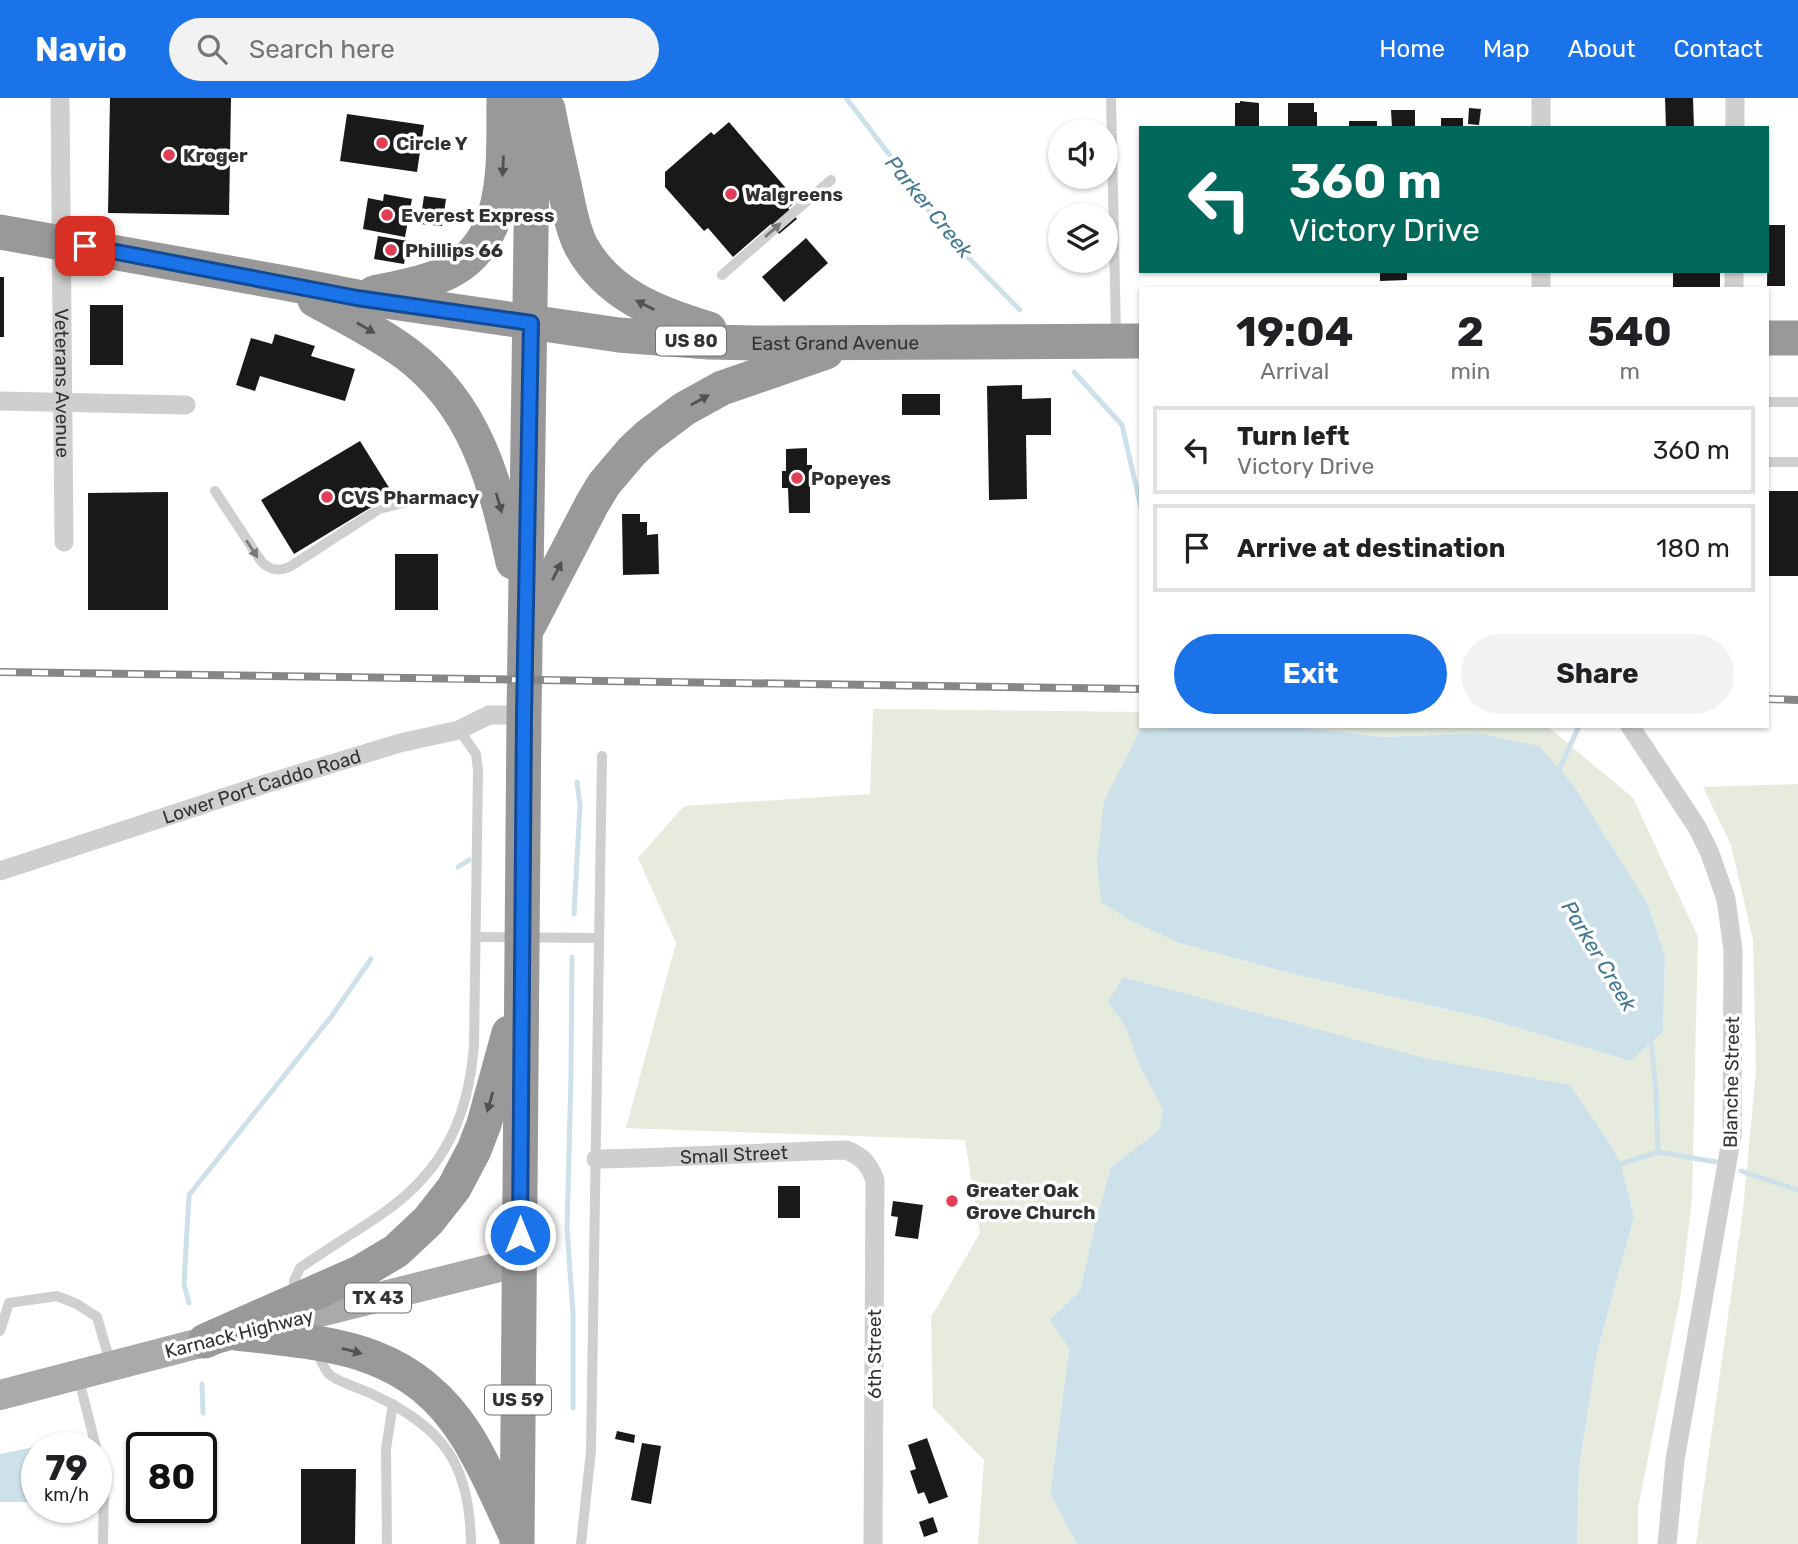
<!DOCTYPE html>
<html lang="en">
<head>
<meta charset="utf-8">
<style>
  :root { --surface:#fff; --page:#f2f2f2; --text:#202124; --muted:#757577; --line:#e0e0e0; --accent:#1a73e8 }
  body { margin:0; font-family:Rubik,sans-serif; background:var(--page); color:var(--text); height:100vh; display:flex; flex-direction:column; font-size:26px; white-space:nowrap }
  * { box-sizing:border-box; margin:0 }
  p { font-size:23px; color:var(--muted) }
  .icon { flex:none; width:38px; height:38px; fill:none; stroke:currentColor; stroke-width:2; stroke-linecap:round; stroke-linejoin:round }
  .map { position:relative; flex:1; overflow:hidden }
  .drawer { position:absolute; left:1139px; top:189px; width:630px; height:441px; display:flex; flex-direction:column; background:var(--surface); border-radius:0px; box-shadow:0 2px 5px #0004 }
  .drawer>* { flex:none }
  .banner { position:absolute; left:1139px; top:28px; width:630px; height:147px; border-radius:0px; box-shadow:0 2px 5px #0004; background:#00695c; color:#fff; overflow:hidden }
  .buttons { position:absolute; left:1048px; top:21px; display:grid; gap:14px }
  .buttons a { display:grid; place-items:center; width:70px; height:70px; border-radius:50%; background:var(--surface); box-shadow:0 2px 5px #0004; font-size:35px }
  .speed { position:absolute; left:21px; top:1334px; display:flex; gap:14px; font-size:35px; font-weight:700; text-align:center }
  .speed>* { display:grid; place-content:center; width:91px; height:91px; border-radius:50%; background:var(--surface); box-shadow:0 2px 5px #0004; line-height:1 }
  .speed small { font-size:18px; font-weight:400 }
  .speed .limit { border:4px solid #111; border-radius:10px; background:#fff; color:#111 }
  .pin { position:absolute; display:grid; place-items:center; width:60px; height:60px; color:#fff; margin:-30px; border-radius:14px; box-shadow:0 4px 10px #0006 }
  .me { position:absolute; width:77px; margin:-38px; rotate:0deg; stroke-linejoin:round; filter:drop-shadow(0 0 5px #0008) }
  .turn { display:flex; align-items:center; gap:24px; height:147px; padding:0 35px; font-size:32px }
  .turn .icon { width:91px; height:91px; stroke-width:2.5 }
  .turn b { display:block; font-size:49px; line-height:60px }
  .eta { display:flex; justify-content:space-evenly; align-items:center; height:119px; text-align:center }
  .eta b { font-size:42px; font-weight:700; line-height:49px }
  .cta { display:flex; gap:14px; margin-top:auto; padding:14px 35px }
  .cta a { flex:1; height:80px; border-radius:42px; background:var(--accent); color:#fff; font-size:28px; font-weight:700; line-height:80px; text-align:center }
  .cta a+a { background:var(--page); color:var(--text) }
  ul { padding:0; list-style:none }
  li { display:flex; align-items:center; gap:21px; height:88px; margin:0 14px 10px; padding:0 21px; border:4px solid var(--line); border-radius:0px }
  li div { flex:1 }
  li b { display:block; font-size:26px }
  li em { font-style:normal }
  header { display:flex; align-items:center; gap:42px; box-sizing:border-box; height:98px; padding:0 35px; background:var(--accent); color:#fff }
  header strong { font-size:33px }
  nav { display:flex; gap:38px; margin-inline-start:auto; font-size:24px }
  .search { width:490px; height:63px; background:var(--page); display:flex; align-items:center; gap:18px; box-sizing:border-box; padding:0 24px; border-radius:38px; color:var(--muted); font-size:26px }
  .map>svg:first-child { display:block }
  .green { fill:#e6ebde }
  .water { fill:#cce1ea }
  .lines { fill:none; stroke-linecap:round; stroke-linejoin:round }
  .stream { stroke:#cce1ea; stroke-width:5 }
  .building { fill:#191919 }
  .lane { stroke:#cfcfcf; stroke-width:10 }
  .street { stroke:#cfcfcf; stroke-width:19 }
  .primary { stroke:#aaa; stroke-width:30 }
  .highway { stroke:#999; stroke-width:35 }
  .rail-casing { stroke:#878787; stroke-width:8 }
  .rail { stroke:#fff; stroke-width:5; stroke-dasharray:16; stroke-linecap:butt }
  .oneway { fill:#515151 }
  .oneway2 { fill:#797979 }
  .route-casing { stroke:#114b97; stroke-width:18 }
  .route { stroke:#1a73e8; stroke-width:12 }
  .poi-dot { fill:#df3e54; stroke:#fff; stroke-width:2.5 }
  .labels { text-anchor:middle; stroke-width:7; stroke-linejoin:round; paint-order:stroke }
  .shield { fill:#fff; stroke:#707070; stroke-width:2 }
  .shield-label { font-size:18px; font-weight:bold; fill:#323232 }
  .poi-label { font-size:19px; font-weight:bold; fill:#323232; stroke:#fff; text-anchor:start }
  .street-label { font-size:19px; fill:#323232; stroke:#fff }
  .water-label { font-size:21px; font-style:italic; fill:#427892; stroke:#fff }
</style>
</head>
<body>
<header>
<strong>Navio</strong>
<div class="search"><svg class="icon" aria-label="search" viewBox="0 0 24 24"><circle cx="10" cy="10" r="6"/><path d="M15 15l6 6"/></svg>Search here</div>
<nav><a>Home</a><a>Map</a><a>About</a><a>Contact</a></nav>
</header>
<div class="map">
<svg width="1798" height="1446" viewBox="0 0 1798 1446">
  <rect width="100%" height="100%" fill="#fff"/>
  <g class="green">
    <path d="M873,611L1141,614V628H1188L1140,632L1104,704L1129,822L1179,845L1289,875L1484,920L1631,963L1663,934L1665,858L1648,806L1574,688L1476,635L1385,639L1298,629L1253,628H1547L1633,700L1698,839L1692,1100L1681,1195L1638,1410V1446H1577L1579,1370L1597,1255L1634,1119L1621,1066L1610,1046L1569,987L1109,904L1125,928L1140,969L1163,1012L1159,1032L1111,1069L1095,1126L1080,1193L1051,1222L1069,1249L1050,1396L1077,1446H978L984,1362L933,1310L931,1219L980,1135L965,1042L626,1030L676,845L638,760L684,708L870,696Z"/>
    <path d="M1798,686V1446H1696L1743,1112L1756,973L1753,842L1731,747L1703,689Z"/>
  </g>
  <g class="water">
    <path d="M1188,628L1298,629L1385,639L1476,635L1539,648L1574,688L1648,806L1665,858L1663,934L1631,963L1484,920L1289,875L1179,845L1129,822L1101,804L1097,763L1104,703L1140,632Z"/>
    <path d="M1123,879L1428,961L1570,987L1610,1046L1621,1066L1634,1119L1597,1255L1579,1370L1577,1446H1077L1050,1396L1069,1250L1050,1222L1080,1193L1095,1126L1111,1069L1159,1032L1163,1012L1140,969L1125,928L1108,904Z"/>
    <path d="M191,1344L192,1349H142V1409H194L190,1419L125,1417L129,1372L139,1347Z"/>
    <path d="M39,1348L41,1349H37V1404H0V1356Z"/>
  </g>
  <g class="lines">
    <g class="stream">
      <path d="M846,0L895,64L946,137L1020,212"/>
      <path d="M1074,274L1122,327L1141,410"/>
      <path d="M1557,676L1579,628"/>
      <path d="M458,769L469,762"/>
      <path d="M574,816L580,707L577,684"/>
      <path d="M572,859L571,977L567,1131L573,1215V1310"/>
      <path d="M1648,939L1651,945L1656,992L1658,1054L1716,1064"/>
      <path d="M1621,1066L1658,1054"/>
      <path d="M1741,1073L1798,1092"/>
      <path d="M189,1205L184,1186L189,1097L331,919L371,861"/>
      <path d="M202,1286L203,1315"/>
    </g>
  </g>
  <g class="building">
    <path d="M110,0H231L229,117L108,115Z"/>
    <path d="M1665,0H1693L1694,30H1666Z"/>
    <path d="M1240,3L1259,5V30H1235V5H1240Z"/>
    <path d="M1288,5H1314V14H1317V30H1288Z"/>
    <path d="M1469,10L1481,11L1479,27L1468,26Z"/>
    <path d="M1391,12H1415V30H1392Z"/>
    <path d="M347,16L424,27L417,74L340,63Z"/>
    <rect x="1441" y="20" width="22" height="10"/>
    <rect x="1349" y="23" width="28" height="7"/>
    <path d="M729,24L797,103L788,110L797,121L779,136L771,126L733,159L708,130L704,133L665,89V74L711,34L714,37Z"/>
    <path d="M384,96L412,101L405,139L363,131L368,100L383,103Z"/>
    <path d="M424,98L446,101L442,128L420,126Z"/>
    <path d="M1768,127H1785V188H1767Z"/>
    <path d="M378,138L408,143L404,166L374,161Z"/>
    <path d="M806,140L828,165L784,204L762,179Z"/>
    <path d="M1380,173H1407V182L1380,183Z"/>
    <rect x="1673" y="173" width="47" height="18"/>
    <rect x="0" y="179" width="4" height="60"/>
    <rect x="90" y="207" width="33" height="60"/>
    <path d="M275,236L315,248L311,258L355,271L345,303L260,278L255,293L236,287L251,240L272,246Z"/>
    <path d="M1022,287V301L1051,300V337H1026L1027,401L989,402L987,288Z"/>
    <rect x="902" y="296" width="38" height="21"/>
    <path d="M360,343L393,396L294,456L261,402Z"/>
    <path d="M807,350V367H812V386H810V415H789L788,390H782V373H786V351Z"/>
    <rect x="1768" y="393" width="30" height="85"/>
    <path d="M168,394V512H88V395Z"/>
    <path d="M622,416H640V424H647V437L658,436L659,476L623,477Z"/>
    <rect x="395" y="456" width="43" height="56"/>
    <rect x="778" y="1088" width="22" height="32"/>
    <path d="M893,1103L923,1107L918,1141L895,1138L898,1119L891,1118Z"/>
    <path d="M617,1333L635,1337L634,1345L615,1341Z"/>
    <path d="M927,1340L948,1399L929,1406L924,1394L918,1396L910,1373L916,1371L908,1347Z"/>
    <path d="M642,1345L661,1348L651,1406L631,1402Z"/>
    <path d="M301,1371H356L355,1446H301Z"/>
    <path d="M933,1419L938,1434L924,1439L919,1424Z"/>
  </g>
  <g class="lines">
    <g class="lane">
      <path d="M1111,0L1116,236"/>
      <path d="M722,177L831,82"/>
      <path d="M1768,304H1798"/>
      <path d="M1768,364H1798"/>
      <path d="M215,393L261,463C270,473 279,474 291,468L379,411L422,400"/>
      <path d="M476,839L599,840"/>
      <path d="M294,1196V1183L300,1170C328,1150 358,1133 386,1113C445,1071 469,1017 474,946L478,672L476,656L459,632"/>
      <path d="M0,1233L9,1205L57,1198L77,1206L97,1219L110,1264"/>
      <path d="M316,1252C320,1259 323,1270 329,1276C335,1283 362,1291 372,1296C444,1330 470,1366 471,1446"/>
      <path d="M78,1278L96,1349"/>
      <path d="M96,1352L104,1388L103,1446"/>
      <path d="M387,1446L386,1351L393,1306"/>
      <path d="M581,1446L591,1353L602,658"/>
    </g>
    <g class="street">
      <path id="s1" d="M60,0L64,444"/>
      <path d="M1541,0V30"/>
      <path d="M1735,30V0"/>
      <path d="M1541,173V191"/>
      <path d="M1734,191V173"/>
      <path d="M0,303L186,307"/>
      <path d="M1630,628L1697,729L1709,753L1726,801L1733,852L1732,1037L1675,1362L1667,1446"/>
      <path id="s2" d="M0,773L265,686L400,645L459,632L489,617H524"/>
      <path id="s3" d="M596,1061C679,1060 762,1054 846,1052C862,1058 869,1066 875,1082L873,1446"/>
    </g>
    <g class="primary">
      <path d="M268,1227L519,1164"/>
      <path d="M0,1297L227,1238"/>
    </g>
    <g class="highway">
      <path d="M548,11C553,38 559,64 565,91C569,110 572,130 581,148C608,197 658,216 709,231"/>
      <path id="s4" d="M0,134L285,185L357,199L619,237L709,244L756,245L1141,243"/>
      <path d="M374,195C397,190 421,186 442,177C512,147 503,63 504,0"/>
      <path d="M315,202C346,219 379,235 407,256C476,308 495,384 513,464"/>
      <path d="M1768,240H1798"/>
      <path d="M529,527L592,406L604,386L632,353L648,338L684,311L722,290L826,254"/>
      <path d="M236,1235C331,1246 409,1248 466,1337C485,1367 499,1401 514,1433"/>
      <path d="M205,1243L359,1175L396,1153L428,1123L454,1090L474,1052L484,1026L509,935"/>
      <path d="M517,1446L524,617L533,0"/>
    </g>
    <g class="rail-casing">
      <g id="rail">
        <path d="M0,574L1141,591"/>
        <path d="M1768,601L1798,602"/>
      </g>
    </g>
    <use href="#rail" class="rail"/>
  </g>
  <defs><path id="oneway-solid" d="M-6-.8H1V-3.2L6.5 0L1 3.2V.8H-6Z" transform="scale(1.75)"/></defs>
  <g class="oneway">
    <use href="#oneway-solid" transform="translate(503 68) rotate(93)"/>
    <use href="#oneway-solid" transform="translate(645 207) rotate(-153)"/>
    <use href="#oneway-solid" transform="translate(366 230) rotate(30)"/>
    <use href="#oneway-solid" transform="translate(700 302) rotate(-29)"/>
    <use href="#oneway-solid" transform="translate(499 405) rotate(74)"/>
    <use href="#oneway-solid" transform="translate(557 473) rotate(-63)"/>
    <use href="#oneway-solid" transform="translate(490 1004) rotate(106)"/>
    <use href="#oneway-solid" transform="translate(352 1253) rotate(15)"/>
  </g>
  <g class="oneway2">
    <use href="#oneway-solid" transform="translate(773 132) rotate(-41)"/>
    <use href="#oneway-solid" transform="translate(252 451) rotate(57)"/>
  </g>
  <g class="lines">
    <g class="route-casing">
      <path id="route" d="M85,148L357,200L531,225L524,617L520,1137"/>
    </g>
    <use href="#route" class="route"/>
  </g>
  <g class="poi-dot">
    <circle cx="382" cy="45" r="7"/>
    <circle cx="169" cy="57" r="7"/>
    <circle cx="731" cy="96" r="7"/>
    <circle cx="387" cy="117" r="7"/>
    <circle cx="391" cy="152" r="7"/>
    <circle cx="797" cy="380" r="7"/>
    <circle cx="327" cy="399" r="7"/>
    <circle cx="952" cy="1103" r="7"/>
  </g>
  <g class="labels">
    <g class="shield">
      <rect x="656" y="228.5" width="70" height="29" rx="5"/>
      <rect x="345" y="1185.5" width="66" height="29" rx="5"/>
      <rect x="485" y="1287.5" width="66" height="29" rx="5"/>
    </g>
    <g class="shield-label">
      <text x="691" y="249">US 80</text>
      <text x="378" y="1206">TX 43</text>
      <text x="518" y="1308">US 59</text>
    </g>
    <g class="poi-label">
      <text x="396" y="52">Circle Y</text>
      <text x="183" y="64">Kroger</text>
      <text x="745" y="103">Walgreens</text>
      <text x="401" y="124">Everest Express</text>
      <text x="405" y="159">Phillips 66</text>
      <text x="811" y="387">Popeyes</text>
      <text x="341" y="406">CVS Pharmacy</text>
      <text x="966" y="1099">Greater Oak<tspan x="966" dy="22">Grove Church</tspan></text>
    </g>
    <g class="street-label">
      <text dy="7" stroke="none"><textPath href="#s4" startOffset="844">East Grand Avenue</textPath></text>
      <text dy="7" stroke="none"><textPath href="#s1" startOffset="285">Veterans Avenue</textPath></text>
      <text dy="7" stroke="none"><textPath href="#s2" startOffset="275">Lower Port Caddo Road</textPath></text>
      <text transform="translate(1731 984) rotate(-89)" y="7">Blanche Street</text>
      <text dy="7" stroke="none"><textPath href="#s3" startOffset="138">Small Street</textPath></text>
      <text transform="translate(239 1235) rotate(-14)" y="7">Karnack Highway</text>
      <text transform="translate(874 1256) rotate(-90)" y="7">6th Street</text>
    </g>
    <g class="water-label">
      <text transform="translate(929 109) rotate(51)" y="7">Parker Creek</text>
      <text transform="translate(1599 858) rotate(59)" y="7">Parker Creek</text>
    </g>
  </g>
</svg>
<div class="buttons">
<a><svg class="icon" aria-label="sound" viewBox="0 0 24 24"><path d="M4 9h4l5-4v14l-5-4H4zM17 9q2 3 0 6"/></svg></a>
<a><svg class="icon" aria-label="layers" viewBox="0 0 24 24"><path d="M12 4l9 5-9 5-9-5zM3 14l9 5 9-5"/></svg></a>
</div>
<div class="speed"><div>79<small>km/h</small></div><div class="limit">80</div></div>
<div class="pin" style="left:85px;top:148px;background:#d93025"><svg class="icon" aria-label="arrive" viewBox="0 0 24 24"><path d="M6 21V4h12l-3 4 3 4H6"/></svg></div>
<svg class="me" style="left:520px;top:1137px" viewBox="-20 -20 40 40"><circle r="17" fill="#1a73e8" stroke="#fff" stroke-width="3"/><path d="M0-11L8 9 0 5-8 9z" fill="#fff"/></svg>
<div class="banner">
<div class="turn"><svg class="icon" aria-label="left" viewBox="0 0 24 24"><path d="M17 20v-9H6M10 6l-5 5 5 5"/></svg><div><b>360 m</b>Victory Drive</div></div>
</div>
<section class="drawer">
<div class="eta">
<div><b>19:04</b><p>Arrival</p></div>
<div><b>2</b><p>min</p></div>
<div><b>540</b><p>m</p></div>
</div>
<ul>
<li><svg class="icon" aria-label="left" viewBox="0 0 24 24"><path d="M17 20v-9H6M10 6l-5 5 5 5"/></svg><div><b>Turn left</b><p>Victory Drive</p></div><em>360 m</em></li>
<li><svg class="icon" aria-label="arrive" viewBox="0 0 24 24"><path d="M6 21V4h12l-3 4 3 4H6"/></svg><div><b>Arrive at destination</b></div><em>180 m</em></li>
</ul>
<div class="cta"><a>Exit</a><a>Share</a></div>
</section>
</div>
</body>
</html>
